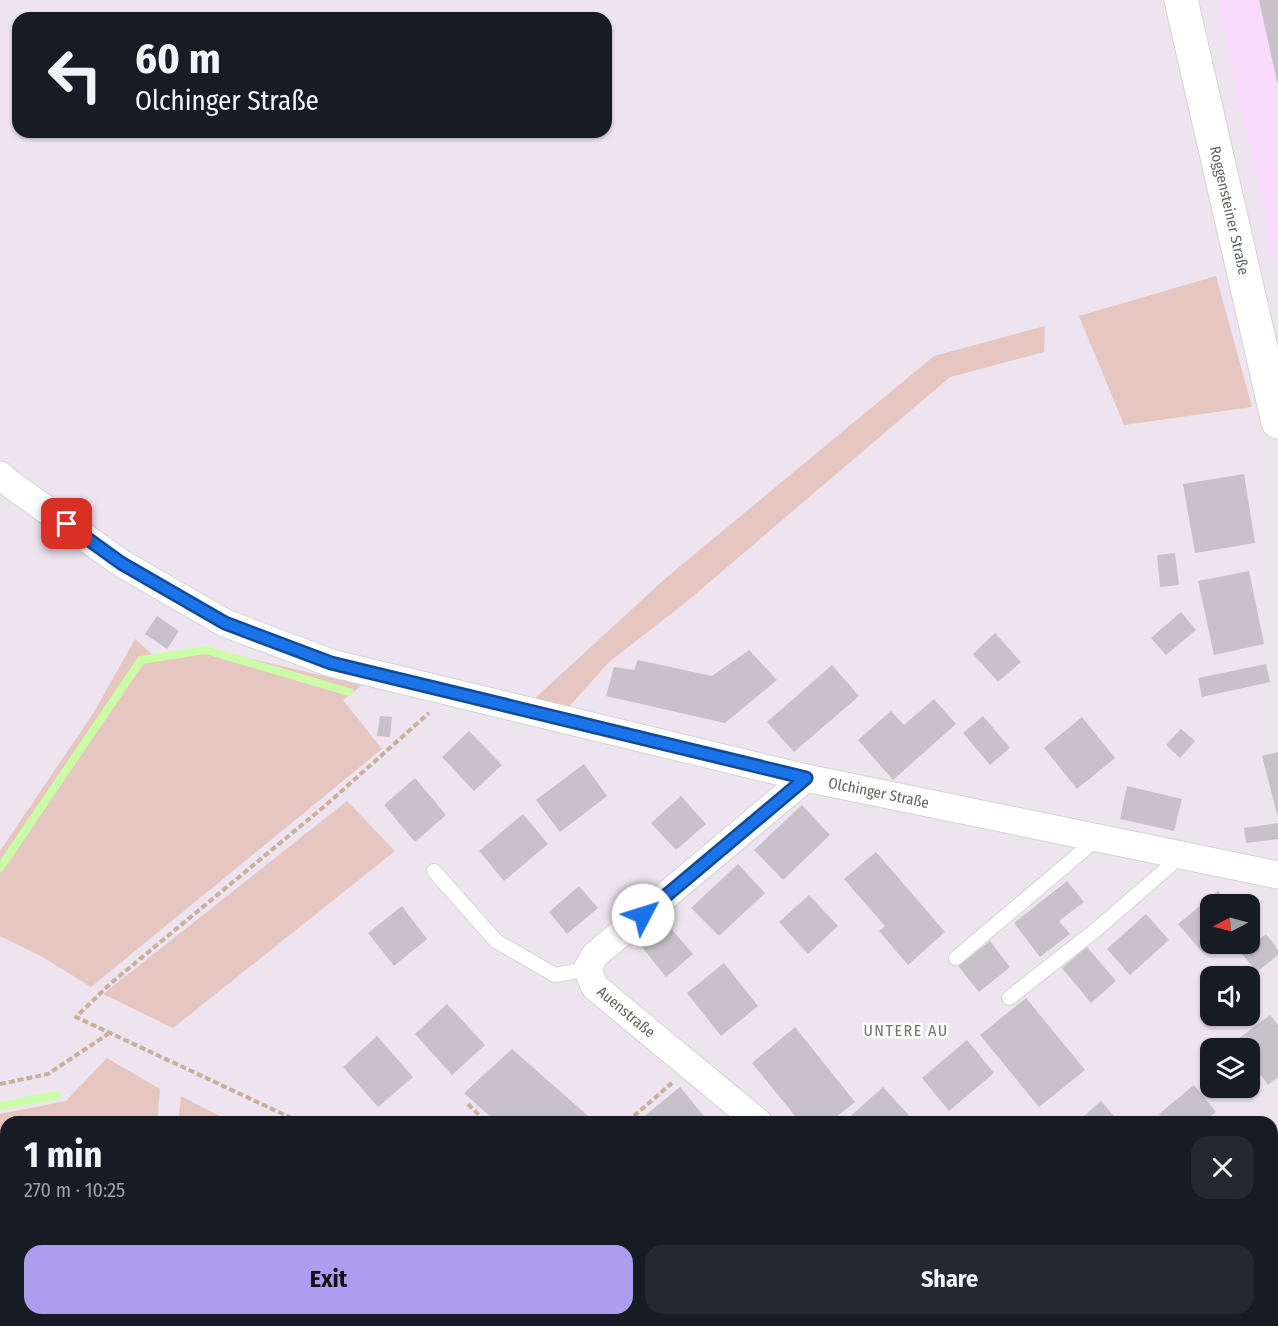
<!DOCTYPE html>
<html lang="en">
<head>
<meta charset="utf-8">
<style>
  :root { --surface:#171b24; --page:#242831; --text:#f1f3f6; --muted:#9ea1a6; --accent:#ad9def }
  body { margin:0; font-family:"Fira Sans Condensed",sans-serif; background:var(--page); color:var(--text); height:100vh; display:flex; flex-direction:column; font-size:22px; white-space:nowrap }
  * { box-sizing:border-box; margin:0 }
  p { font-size:20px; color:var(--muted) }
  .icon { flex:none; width:33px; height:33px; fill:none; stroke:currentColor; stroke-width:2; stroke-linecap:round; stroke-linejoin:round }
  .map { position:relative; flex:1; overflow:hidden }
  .details { position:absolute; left:0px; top:1116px; width:1278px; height:210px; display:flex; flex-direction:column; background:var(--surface); border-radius:18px 18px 0 0; box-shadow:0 2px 4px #0004 }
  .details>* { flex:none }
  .guide { position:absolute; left:12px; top:12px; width:600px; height:126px; border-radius:18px; box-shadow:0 2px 4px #0004; background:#171b24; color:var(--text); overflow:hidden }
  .needle { width:39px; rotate:264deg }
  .buttons { position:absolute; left:1200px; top:894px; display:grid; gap:12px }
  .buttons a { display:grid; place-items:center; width:60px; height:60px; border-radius:12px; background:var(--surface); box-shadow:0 2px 4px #0004; font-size:30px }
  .pin { position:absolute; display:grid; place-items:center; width:51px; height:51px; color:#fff; margin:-26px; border-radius:12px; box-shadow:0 3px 9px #0006 }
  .me { position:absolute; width:66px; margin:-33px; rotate:50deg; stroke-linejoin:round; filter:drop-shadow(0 0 4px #0008) }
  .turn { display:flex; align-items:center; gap:21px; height:126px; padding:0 24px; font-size:27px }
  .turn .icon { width:78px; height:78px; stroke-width:2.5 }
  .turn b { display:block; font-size:42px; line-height:51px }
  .round { display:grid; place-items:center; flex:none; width:63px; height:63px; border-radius:18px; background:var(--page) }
  .summary { display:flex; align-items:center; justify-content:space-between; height:102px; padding:0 24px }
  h1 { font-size:36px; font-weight:700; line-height:45px }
  .primary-button { display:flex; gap:12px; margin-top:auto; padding:12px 24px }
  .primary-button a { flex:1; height:69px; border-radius:18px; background:var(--accent); color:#111; font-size:24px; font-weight:700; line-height:69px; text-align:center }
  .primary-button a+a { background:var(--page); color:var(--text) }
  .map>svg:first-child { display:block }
  .commercial { fill:#fadbfd }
  .green { fill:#e6c6c1 }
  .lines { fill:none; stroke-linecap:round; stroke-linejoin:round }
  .stream { stroke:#cbfda6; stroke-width:8 }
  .building { fill:#c8c1c9 }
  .lane-casing { stroke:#d1d6d0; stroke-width:16 }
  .street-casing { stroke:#d1d6d0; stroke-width:29 }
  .secondary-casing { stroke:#d1d7cf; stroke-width:35 }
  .path { stroke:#c9af9c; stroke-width:4; stroke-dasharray:6 3; stroke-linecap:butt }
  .lane { stroke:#fff; stroke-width:14 }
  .street { stroke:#fff; stroke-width:27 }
  .secondary { stroke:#fff; stroke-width:33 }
  .route-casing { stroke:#114b97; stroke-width:15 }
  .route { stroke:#1a73e8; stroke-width:10 }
  .labels { text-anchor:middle; stroke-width:5; stroke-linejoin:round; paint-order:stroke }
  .street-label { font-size:15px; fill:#5f655c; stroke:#fff }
  .neighbourhood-label { font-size:16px; letter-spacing:1.5px; fill:#71776d; stroke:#fff }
</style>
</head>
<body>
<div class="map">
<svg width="1278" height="1326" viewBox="0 0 1278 1326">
  <rect width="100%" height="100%" fill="#eee4ef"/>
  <path class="commercial" d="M1217,0H1278V278L1248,139Z"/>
  <g class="green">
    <path d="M1216,276L1252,407L1124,425L1079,316Z"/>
    <path d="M1045,326L1044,352L950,377L685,603L609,662L567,709L533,700L667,577L934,356Z"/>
    <path d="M135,639L153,655L210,649L362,685L343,700L382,749L91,987L43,957L0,936V851L94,712Z"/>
    <path d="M347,801L395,851L173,1028L103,994Z"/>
    <path d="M107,1058L160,1089L157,1122H6V1320H148L153,1326H0V1114L66,1101Z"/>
    <path d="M181,1096L231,1122H178Z"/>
    <path d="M156,1320H369L368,1326H158L156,1323Z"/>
    <path d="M396,1320H582L591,1326H395Z"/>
  </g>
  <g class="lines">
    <g class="stream">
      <path d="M0,868L141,660L206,650L349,692"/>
      <path d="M0,1106L57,1095"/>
    </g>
  </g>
  <g class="building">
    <path d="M1259,0H1278V82H1277Z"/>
    <path d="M1244,474L1255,543L1195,553L1183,484Z"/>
    <path d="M1175,553L1179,585L1160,587L1157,555Z"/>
    <path d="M1249,571L1264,644L1214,655L1198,581Z"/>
    <path d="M1181,612L1196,630L1166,655L1151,638Z"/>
    <path d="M157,616L179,631L167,649L145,634Z"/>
    <path d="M995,633L1021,662L998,682L973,654Z"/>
    <path d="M749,650L777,680L725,723L606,696L614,667L634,670L638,660L712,676Z"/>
    <path d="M1266,664L1270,682L1202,697L1198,678Z"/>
    <path d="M832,665L859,696L794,752L767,722Z"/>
    <path d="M934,699L956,724L893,780L858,740L891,711L904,725Z"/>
    <path d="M380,716L392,717L390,737L377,736Z"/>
    <path d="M983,716L1010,748L990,765L963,733Z"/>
    <path d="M1082,717L1115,758L1077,789L1044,748Z"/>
    <path d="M1181,729L1195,741L1180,758L1166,745Z"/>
    <path d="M469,731L502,765L474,791L442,757Z"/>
    <path d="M1278,752V814H1277L1262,756Z"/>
    <path d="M584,764L607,796L560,832L536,800Z"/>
    <path d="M415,778L446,815L415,842L384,805Z"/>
    <path d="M1127,786L1182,799L1174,831L1120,819Z"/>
    <path d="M681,796L706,824L676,850L651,823Z"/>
    <path d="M802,805L830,835L783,880L754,850Z"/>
    <path d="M523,814L548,844L504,881L479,851Z"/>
    <path d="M1278,823V839L1246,843L1244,828Z"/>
    <path d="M876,852L945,932L908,965L879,931L885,926L844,879Z"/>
    <path d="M738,864L765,893L719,936L691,908Z"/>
    <path d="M1067,881L1084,902L1059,921L1070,934L1040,957L1014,923Z"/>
    <path d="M579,886L598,908L567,934L549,912Z"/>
    <path d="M1218,891L1230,904H1210V944H1214L1203,953L1178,924Z"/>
    <path d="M809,895L838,926L808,954L779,922Z"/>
    <path d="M402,906L427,939L394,966L368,933Z"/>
    <path d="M1146,914L1169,940L1130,975L1107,949Z"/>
    <path d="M668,925L693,954L666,977L642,947Z"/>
    <path d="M1266,934L1278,950V955L1257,972L1242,954Z"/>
    <path d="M990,941L1010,967L979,992L958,966Z"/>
    <path d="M1087,947L1116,981L1091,1003L1062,968Z"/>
    <path d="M724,963L758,1006L721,1036L687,993Z"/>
    <path d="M1026,998L1085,1070L1039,1107L980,1035Z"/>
    <path d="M447,1004L485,1045L452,1075L415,1034Z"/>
    <path d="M1270,1015L1278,1025V1077L1268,1085L1250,1060V1048H1241L1235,1041Z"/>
    <path d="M795,1027L855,1102L830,1122H800L752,1063Z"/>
    <path d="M377,1036L413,1077L378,1107L343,1067Z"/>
    <path d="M967,1040L994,1073L949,1111L922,1078Z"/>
    <path d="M512,1049L595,1122H496L464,1093Z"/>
    <path d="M1194,1085L1216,1112L1204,1122H1166L1159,1114Z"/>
    <path d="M680,1087L709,1122H637Z"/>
    <path d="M883,1087L915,1122H844Z"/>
    <path d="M1101,1101L1119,1122H1077Z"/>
    <path d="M1278,1198V1266L1274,1269L1272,1267V1203Z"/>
    <path d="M788,1320H843L836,1326H793Z"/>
    <path d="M981,1320H1013L1006,1326H987Z"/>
  </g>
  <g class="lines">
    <g class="lane-casing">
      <g id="lane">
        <path d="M434,871L496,941L555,975L587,969"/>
        <path d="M956,958L1098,838"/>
        <path d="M1009,998L1097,929L1181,856"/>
        <path d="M767,1320L772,1326"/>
        <path d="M862,1326L870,1320"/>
      </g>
    </g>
    <g class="street-casing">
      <g id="street">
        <path id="s1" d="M0,475L13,486L121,563L225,623L331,663L806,778L1278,875"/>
        <path d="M758,1122L595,987L587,969L595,955L806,778"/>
        <path d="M1272,1144L1278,1139"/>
        <path d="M948,1320L953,1326"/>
        <path d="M1063,1326L1069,1320"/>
      </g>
    </g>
    <g class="secondary-casing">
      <g id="secondary">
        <path id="s2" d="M1181,0L1278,422"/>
      </g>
    </g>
    <g class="path">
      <path d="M0,1084L48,1074L108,1034"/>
      <path d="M468,1104L486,1122"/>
      <path d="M300,1122L76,1017L111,983L326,805L429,713"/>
      <path d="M627,1122L672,1083"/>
      <path d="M620,1320L628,1326"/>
    </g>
    <use href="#lane" class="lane"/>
    <use href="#street" class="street"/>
    <use href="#secondary" class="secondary"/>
  </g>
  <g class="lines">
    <g class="route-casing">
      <path id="route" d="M67,524L121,563L225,623L331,663L806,778L643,915"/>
    </g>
    <use href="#route" class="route"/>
  </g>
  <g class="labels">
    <g class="street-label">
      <text dy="5" stroke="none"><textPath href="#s2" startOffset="216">Roggensteiner Straße</textPath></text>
      <text dy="5" stroke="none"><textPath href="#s1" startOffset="946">Olchinger Straße</textPath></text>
      <text transform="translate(626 1012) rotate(40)" y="5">Auenstraße</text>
    </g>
    <g class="neighbourhood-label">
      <text x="906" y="1036">UNTERE AU</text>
    </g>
  </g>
</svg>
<div class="buttons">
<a><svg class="needle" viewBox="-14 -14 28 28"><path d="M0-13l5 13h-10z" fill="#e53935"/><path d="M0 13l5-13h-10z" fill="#9ea1a6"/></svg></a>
<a><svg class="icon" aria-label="sound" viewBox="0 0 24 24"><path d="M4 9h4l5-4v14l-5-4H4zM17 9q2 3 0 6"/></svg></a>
<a><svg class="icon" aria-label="layers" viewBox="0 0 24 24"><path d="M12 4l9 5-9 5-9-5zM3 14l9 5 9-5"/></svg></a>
</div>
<div class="pin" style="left:67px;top:524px;background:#d93025"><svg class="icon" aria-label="arrive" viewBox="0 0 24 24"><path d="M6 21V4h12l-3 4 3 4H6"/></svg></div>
<svg class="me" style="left:643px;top:915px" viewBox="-20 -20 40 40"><circle r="19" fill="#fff"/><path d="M0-13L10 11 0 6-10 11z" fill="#1a73e8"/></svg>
<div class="guide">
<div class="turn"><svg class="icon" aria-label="left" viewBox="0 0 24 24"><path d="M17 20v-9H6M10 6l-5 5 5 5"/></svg><div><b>60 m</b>Olchinger Straße</div></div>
</div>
<section class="details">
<div class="summary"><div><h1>1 min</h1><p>270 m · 10:25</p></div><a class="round"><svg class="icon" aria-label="close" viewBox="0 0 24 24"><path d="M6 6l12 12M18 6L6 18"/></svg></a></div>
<div class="primary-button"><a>Exit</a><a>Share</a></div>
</section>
</div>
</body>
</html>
